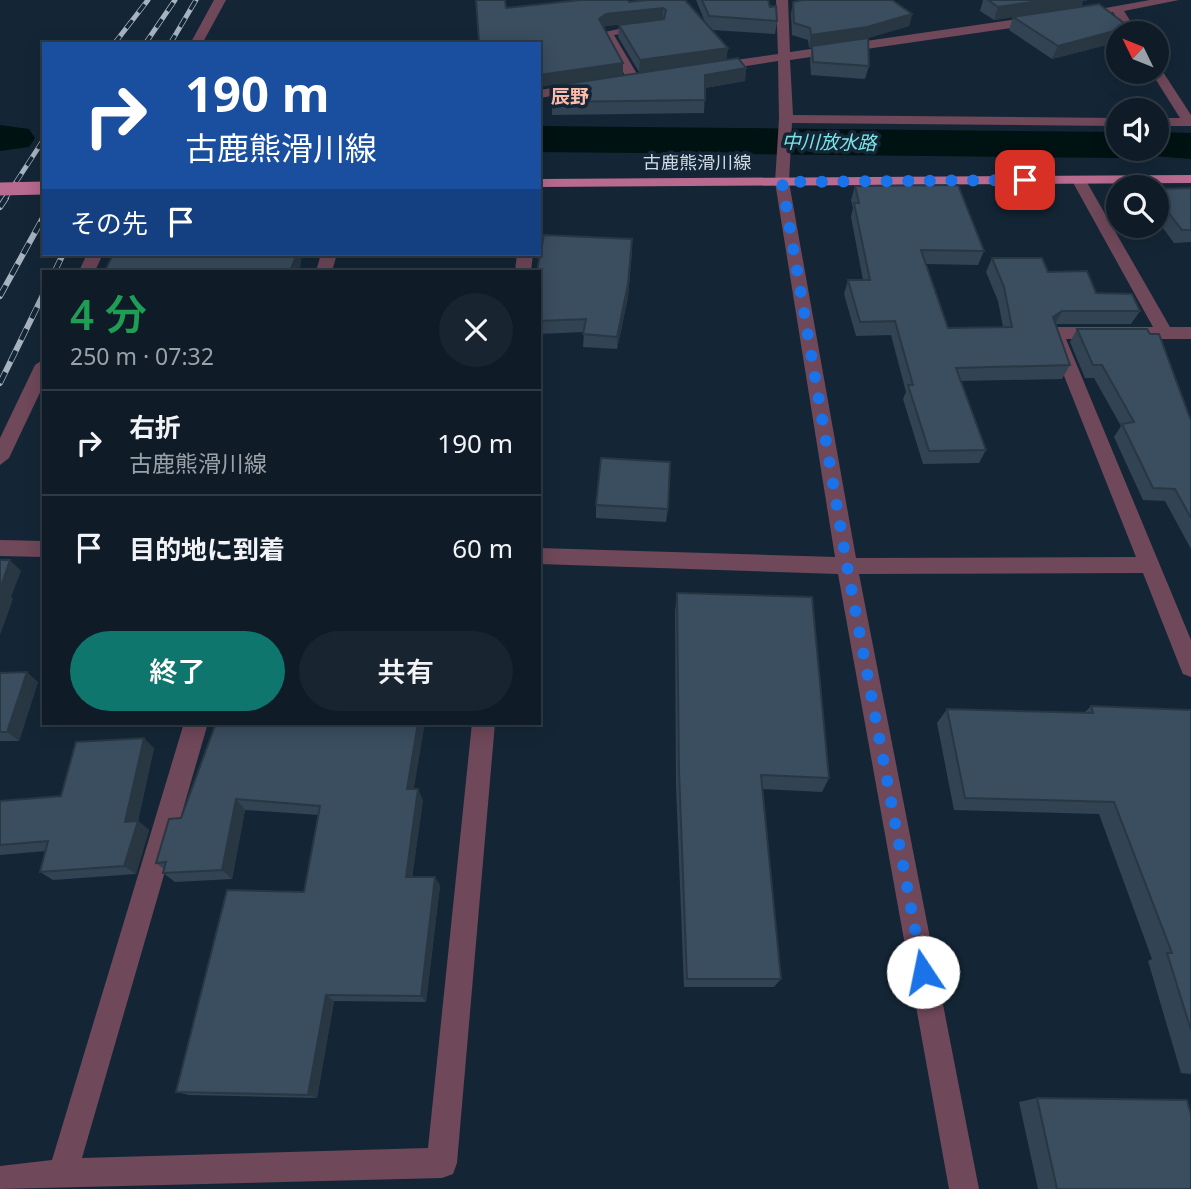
<!DOCTYPE html>
<html lang="ja">
<head>
<meta charset="utf-8">
<style>
  :root { --surface:#0f1c28; --page:#182530; --text:#f1f3f6; --muted:#9ba1a8; --line:#2f3a45; --accent:#0f766e }
  body { margin:0; font-family:"Noto Sans","Noto Sans JP",sans-serif; background:var(--page); color:var(--text); height:100vh; display:flex; flex-direction:column; font-size:26px; white-space:nowrap }
  * { box-sizing:border-box; margin:0 }
  p { font-size:23px; color:var(--muted) }
  .icon { flex:none; width:38px; height:38px; fill:none; stroke:currentColor; stroke-width:2; stroke-linecap:round; stroke-linejoin:round }
  .map { position:relative; flex:1; overflow:hidden }
  .details { position:absolute; left:42px; top:270px; width:499px; height:455px; display:flex; flex-direction:column; background:var(--surface); border-radius:0px; box-shadow:0 4px 18px #0003,0 0 0 2px var(--line) }
  .details>* { flex:none }
  .hud { position:absolute; left:42px; top:42px; width:499px; height:214px; border-radius:0px; box-shadow:0 4px 18px #0003,0 0 0 2px var(--line); background:#1a4fa0; color:#fff; overflow:hidden }
  .needle { width:46px; rotate:313deg }
  .controls { position:absolute; left:1106px; top:21px; display:grid; gap:14px }
  .controls a { display:grid; place-items:center; width:63px; height:63px; border-radius:50%; background:var(--surface); box-shadow:0 4px 18px #0003,0 0 0 2px var(--line); font-size:35px }
  .pin { position:absolute; display:grid; place-items:center; width:60px; height:60px; color:#fff; margin:-30px; border-radius:14px; box-shadow:0 4px 10px #0006 }
  .me { position:absolute; width:77px; margin:-38px; rotate:349deg; stroke-linejoin:round; filter:drop-shadow(0 0 5px #0008) }
  .turn { display:flex; align-items:center; gap:24px; height:147px; padding:0 28px; font-size:32px }
  .turn .icon { width:91px; height:91px; stroke-width:2.5 }
  .turn b { display:block; font-size:49px; line-height:60px }
  .then { display:flex; align-items:center; height:66px; padding:0 28px; background:#0003; gap:14px; font-size:26px }
  .round { display:grid; place-items:center; flex:none; width:74px; height:74px; border-radius:37px; background:var(--page) }
  .headline { display:flex; align-items:center; justify-content:space-between; height:119px; padding:0 28px }
  h1 { font-size:42px; font-weight:600; line-height:52px; color:#1e9e55 }
  .primary-button { display:flex; gap:14px; margin-top:auto; padding:14px 28px }
  .primary-button a { flex:1; height:80px; border-radius:42px; background:var(--accent); color:#fff; font-size:28px; font-weight:600; line-height:80px; text-align:center }
  .primary-button a+a { background:var(--page); color:var(--text) }
  ul { padding:0; list-style:none }
  li { display:flex; align-items:center; gap:21px; height:105px; padding:0 28px; border-top:2px solid var(--line) }
  li div { flex:1 }
  li b { display:block; font-size:26px }
  li em { font-style:normal }
  .map>svg:first-child { display:block }
  .lines { fill:none; stroke-linecap:round; stroke-linejoin:round }
  .river { fill:#001212; fill-rule:evenodd }
  .minor { fill:#6f485a; fill-rule:evenodd }
  .major { fill:#b86a8f; fill-rule:evenodd }
  .rail-far1-casing { stroke:#a7b3bf; stroke-width:5 }
  .rail-casing { stroke:#a7b3bf; stroke-width:6 }
  .rail-far1 { stroke:#142636; stroke-width:3.5; stroke-dasharray:10; stroke-linecap:butt }
  .rail { stroke:#142636; stroke-width:4.5; stroke-dasharray:12; stroke-linecap:butt }
  .major-bridge { stroke:#b86a8f; stroke-width:13 }
  .wall { fill:#324353 }
  .shaded-wall { fill:#293743 }
  .building { fill:#3a4e60; stroke:#293743; stroke-width:2 }
  .route { stroke:#1a73e8; stroke-width:12; stroke-dasharray:0 21.6 }
  .labels { text-anchor:middle; stroke-width:7; stroke-linejoin:round; paint-order:stroke }
  .far-street-label { font-size:18px; fill:#d0dbe6; stroke:#142636 }
  .far-neighbourhood-label { font-size:19px; font-weight:bold; fill:#febcac; stroke:#142636 }
  .far-water-label { font-size:19px; font-style:italic; fill:#7ae5e5; stroke:#142636 }
</style>
</head>
<body>
<div class="map">
<svg width="1191" height="1189" viewBox="0 0 1191 1189">
  <rect width="100%" height="100%" fill="#142636"/>
  <g class="lines">
    <g class="river">
      <path d="M0,125L29,129L35,138L29,147L0,151Z"/>
      <path d="M539,126L1118,132V149H1157V132L1191,133V159L1141,155L1138,149L1134,155L1118,158L539,152Z"/>
    </g>
    <g class="minor">
      <path d="M214,0H226L202,44H190Z"/>
      <path d="M776,0H788L790,52L1039,16L1045,20L1039,24L790,60L793,115L1118,118V126L792,123L789,182L856,558L1136,557L1047,333L1055,327H1153L1071,179L1073,176L1085,179L1170,327H1191V339H1066L1191,640V677L1183,674L1180,667L1143,573L859,574L979,1189H949L838,574L539,564V548L835,557L775,182L779,119L778,61L714,71L708,67L714,63L778,54Z"/>
      <path d="M1150,0H1179L1124,11L1138,33H1126L1113,12L1078,18L1072,14Z"/>
      <path d="M647,23L653,27L651,30L614,35L640,79L629,82L600,33Z"/>
      <path d="M1157,68L1161,69L1191,115V126H1157V118H1180L1151,72H1157Z"/>
      <path d="M579,84L585,88L584,91L539,98V90Z"/>
      <path d="M87,254H103L95,271H79Z"/>
      <path d="M321,254H337L332,271H316Z"/>
      <path d="M517,254H533L531,271H515Z"/>
      <path d="M44,359V384L9,458L0,465V438L35,365Z"/>
      <path d="M0,540L44,541V557L0,556Z"/>
      <path d="M184,723H208L82,1158L428,1148L472,723H495L457,1163L453,1174L442,1178L0,1189V1166L52,1160Z"/>
    </g>
    <path class="major" d="M1191,175V183L539,187V179Z"/>
    <g class="rail-far1-casing">
      <g id="rail-far1">
        <path d="M114,44L148,0"/>
        <path d="M145,44L175,0"/>
        <path d="M170,44L196,0"/>
        <path d="M5,199L44,139"/>
      </g>
    </g>
    <g class="rail-casing">
      <g id="rail">
        <path d="M0,207L6,198"/>
        <path d="M55,271L63,254"/>
        <path d="M0,296L44,216"/>
        <path d="M0,383L44,293"/>
      </g>
    </g>
    <use href="#rail-far1" class="rail-far1"/>
    <use href="#rail" class="rail"/>
    <path class="major-bridge" d="M0,189L44,188"/>
  </g>
  <g class="wall">
    <path d="M648,0L705,22L696,0H768L777,21L775,34L712,30L728,48L726,60L639,72L618,37L619,25L633,23L606,26L604,28L623,63V75L539,44L479,41L506,8L629,2Z"/>
    <path d="M983,0H1088L1083,1L1081,7L1118,33V42L1052,59L1009,30L1013,17L994,20L980,11Z"/>
    <path d="M793,2L912,14L909,26L868,38L869,66L865,79L811,75L810,60L812,47L809,48L808,40L792,35L791,14Z"/>
    <path d="M746,68L745,81L705,88L704,113L552,115V102Z"/>
    <path d="M855,186L984,251L978,265L926,264L948,328L1003,327L998,301L986,272L992,258L1048,272L1140,311L1131,324H1055L1070,365L1062,379L960,381L986,450L979,463L923,464L903,399L906,392L891,335L856,336L844,294L848,280H863L851,217L853,208L851,200Z"/>
    <path d="M1191,188V242L1174,243L1157,220V189Z"/>
    <path d="M632,252L628,297L617,349L583,347L584,332L539,334V271Z"/>
    <path d="M1077,329L1191,421V549L1165,501L1143,500L1114,437L1121,426L1094,378H1085L1070,342Z"/>
    <path d="M596,505L668,509L666,522L596,518Z"/>
    <path d="M677,593L829,778L822,792L762,789L781,979L774,987H684L676,785L675,611Z"/>
    <path d="M0,673L38,682L19,741H0Z"/>
    <path d="M1091,706L1191,710V1074L1181,1073L1148,961L1152,959L1099,814L954,810L937,723L947,709L1084,713Z"/>
    <path d="M216,723L414,789L423,800L412,877H435L440,886L426,1002L334,1001L317,1098L189,1095L176,1092L304,892L319,815L245,810L232,879L175,882L163,873L164,869L156,863L181,818Z"/>
    <path d="M154,748L138,821L149,830L136,874L53,880L40,872L46,851L0,855V801L61,796Z"/>
    <path d="M1037,1098L1191,1189H1038L1019,1102Z"/>
  </g>
  <g class="shaded-wall">
    <path d="M1046,0H1088L1083,1L1080,8L994,20L998,7Z"/>
    <path d="M663,8V19L606,26L599,31V19L606,14Z"/>
    <path d="M912,14L909,26L864,39L809,48L811,35Z"/>
    <path d="M1129,27L1127,33H1118V42L1052,59L1058,46Z"/>
    <path d="M728,48L726,60L639,72L640,60Z"/>
    <path d="M623,63V75L539,87V75Z"/>
    <path d="M746,68L745,81L704,88L705,75Z"/>
    <path d="M632,239L628,297L617,349V337Z"/>
    <path d="M296,254H302L300,271H290Z"/>
    <path d="M1062,311L1055,324L1053,317Z"/>
    <path d="M10,560L21,571L11,597L13,599L0,635V589Z"/>
    <path d="M27,672L38,682L19,741L7,732Z"/>
    <path d="M418,723H425L412,800L407,789Z"/>
    <path d="M144,738L154,748L138,821L149,830L136,874L124,866L125,822Z"/>
    <path d="M418,789L423,800L411,886L406,877Z"/>
    <path d="M236,799L245,810L232,879L222,870Z"/>
    <path d="M435,877L440,886L426,1002L421,996Z"/>
    <path d="M326,995L334,1001L317,1098L308,1095Z"/>
  </g>
  <g class="building">
    <path d="M476,0H505L506,8L580,0H628L629,2L648,0H685L728,48L640,60L619,25L664,19L666,10L663,8L606,14L599,19L623,63L539,75V44H451L479,41Z"/>
    <path d="M702,0H768L770,7L776,6L777,21L709,16Z"/>
    <path d="M803,0H892L912,14L867,27L811,35L810,28L794,23L793,2Z"/>
    <path d="M988,0H1046L998,7Z"/>
    <path d="M1099,4L1129,27L1058,46L1013,17Z"/>
    <path d="M868,38L869,66L813,62L812,46Z"/>
    <path d="M738,58L746,68L705,75V100L552,102L553,86Z"/>
    <path d="M958,185L984,251L921,250L948,328L1012,327L1004,287L992,258H1042L1048,272L1087,271L1096,293L1132,294L1140,311H1062L1053,317L1070,365L956,368L986,450L929,451L908,385H913L895,321L860,322L848,280H870L854,203H859L855,186Z"/>
    <path d="M1191,188V230H1182L1157,198V189Z"/>
    <path d="M544,235L632,239L628,284L617,337L583,334L586,319L539,321V271H537Z"/>
    <path d="M113,254H296L295,259L290,271H105Z"/>
    <path d="M1077,329H1147L1150,334H1159L1191,421V518L1175,489L1153,488L1122,424L1134,422L1102,365H1093Z"/>
    <path d="M601,458L670,462L668,509L596,505Z"/>
    <path d="M0,560H10L0,589H3L0,596Z"/>
    <path d="M677,593L812,597L829,778L761,775L781,979H687L679,771Z"/>
    <path d="M27,672L7,732H0V673Z"/>
    <path d="M1091,706L1191,710V1030L1167,953H1172L1114,802L965,798L947,709L1093,713Z"/>
    <path d="M216,723H418L407,789H418L406,877H435L421,996L326,995L308,1095L176,1092L227,890L304,892L320,806L236,799L222,870L163,873L166,862L156,863L169,819L181,818Z"/>
    <path d="M144,738L125,822L138,821L124,866L40,872L48,841L0,845V801L61,796L76,742Z"/>
    <path d="M1037,1098L1187,1100L1191,1115V1189H1057Z"/>
  </g>
  <g class="lines">
    <path class="route" d="M923,972L847,566L782,182L1025,180"/>
  </g>
  <g class="labels">
    <g class="far-street-label">
      <text x="697" y="169">古鹿熊滑川線</text>
    </g>
    <g class="far-neighbourhood-label">
      <text x="570" y="103">辰野</text>
    </g>
    <g class="far-water-label">
      <text transform="translate(829 142) rotate(1)" y="7">中川放水路</text>
    </g>
  </g>
</svg>
<div class="controls">
<a><svg class="needle" viewBox="-14 -14 28 28"><path d="M0-13l5 13h-10z" fill="#e53935"/><path d="M0 13l5-13h-10z" fill="#9ba1a8"/></svg></a>
<a><svg class="icon" aria-label="sound" viewBox="0 0 24 24"><path d="M4 9h4l5-4v14l-5-4H4zM17 9q2 3 0 6"/></svg></a>
<a><svg class="icon" aria-label="search" viewBox="0 0 24 24"><circle cx="10" cy="10" r="6"/><path d="M15 15l6 6"/></svg></a>
</div>
<div class="pin" style="left:1025px;top:180px;background:#d93025"><svg class="icon" aria-label="arrive" viewBox="0 0 24 24"><path d="M6 21V4h12l-3 4 3 4H6"/></svg></div>
<svg class="me" style="left:923px;top:972px" viewBox="-20 -20 40 40"><circle r="19" fill="#fff"/><path d="M0-13L10 11 0 6-10 11z" fill="#1a73e8"/></svg>
<div class="hud">
<div class="turn"><svg class="icon" aria-label="right" viewBox="0 0 24 24"><path d="M7 20v-9h11M14 6l5 5-5 5"/></svg><div><b>190 m</b>古鹿熊滑川線</div></div>
<div class="then">その先<svg class="icon" aria-label="arrive" viewBox="0 0 24 24"><path d="M6 21V4h12l-3 4 3 4H6"/></svg></div>
</div>
<section class="details">
<div class="headline"><div><h1>4 分</h1><p>250 m · 07:32</p></div><a class="round"><svg class="icon" aria-label="close" viewBox="0 0 24 24"><path d="M6 6l12 12M18 6L6 18"/></svg></a></div>
<ul>
<li><svg class="icon" aria-label="right" viewBox="0 0 24 24"><path d="M7 20v-9h11M14 6l5 5-5 5"/></svg><div><b>右折</b><p>古鹿熊滑川線</p></div><em>190 m</em></li>
<li><svg class="icon" aria-label="arrive" viewBox="0 0 24 24"><path d="M6 21V4h12l-3 4 3 4H6"/></svg><div><b>目的地に到着</b></div><em>60 m</em></li>
</ul>
<div class="primary-button"><a>終了</a><a>共有</a></div>
</section>
</div>
</body>
</html>
